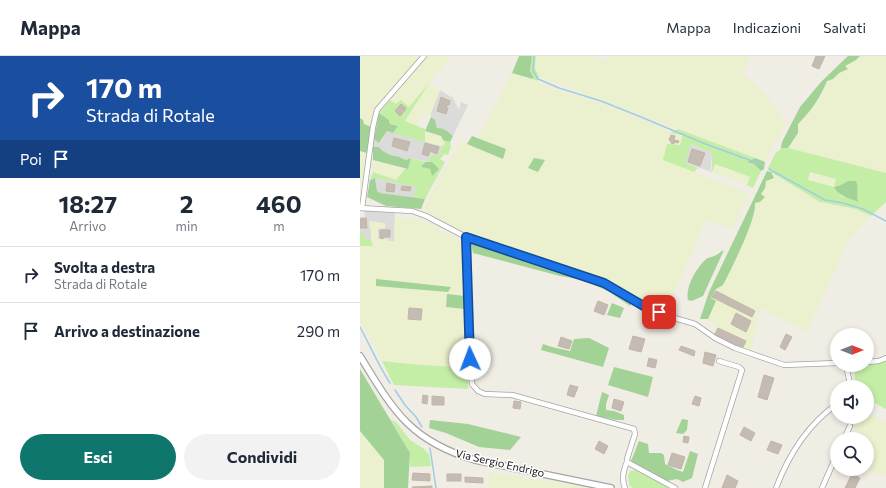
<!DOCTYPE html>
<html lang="it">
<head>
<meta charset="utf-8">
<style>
  :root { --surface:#fff; --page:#f2f2f3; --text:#1f2937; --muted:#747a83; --line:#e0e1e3; --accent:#0f766e }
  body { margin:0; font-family:Commissioner,sans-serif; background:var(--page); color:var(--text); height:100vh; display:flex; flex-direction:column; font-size:15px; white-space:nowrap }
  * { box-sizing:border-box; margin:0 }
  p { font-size:13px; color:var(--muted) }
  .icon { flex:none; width:22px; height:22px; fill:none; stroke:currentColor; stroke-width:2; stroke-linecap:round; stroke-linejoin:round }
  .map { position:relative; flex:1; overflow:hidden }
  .drawer { display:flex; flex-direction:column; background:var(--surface); width:360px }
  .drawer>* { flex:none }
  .banner { background:#1a4fa0; color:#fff; overflow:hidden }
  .needle { width:26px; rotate:90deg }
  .fabs { position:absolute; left:470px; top:272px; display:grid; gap:8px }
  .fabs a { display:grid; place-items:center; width:44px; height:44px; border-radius:50%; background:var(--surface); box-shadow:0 2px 6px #0003; font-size:20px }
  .pin { position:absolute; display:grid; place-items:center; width:34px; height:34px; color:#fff; margin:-17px; border-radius:8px; box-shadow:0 2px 6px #0006 }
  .me { position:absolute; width:44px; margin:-22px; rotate:358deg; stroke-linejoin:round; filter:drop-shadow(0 0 3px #0008) }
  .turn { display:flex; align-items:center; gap:14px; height:84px; padding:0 20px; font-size:18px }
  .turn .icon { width:52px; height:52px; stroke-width:2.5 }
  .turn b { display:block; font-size:28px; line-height:34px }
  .then { display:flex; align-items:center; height:38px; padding:0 20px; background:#0003; gap:8px; font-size:15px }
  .eta { display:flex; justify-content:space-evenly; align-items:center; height:68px; text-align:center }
  .eta b { font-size:24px; font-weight:700; line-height:28px }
  .cta { display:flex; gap:8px; margin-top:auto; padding:8px 20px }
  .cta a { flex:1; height:46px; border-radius:24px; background:var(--accent); color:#fff; font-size:16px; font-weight:700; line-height:46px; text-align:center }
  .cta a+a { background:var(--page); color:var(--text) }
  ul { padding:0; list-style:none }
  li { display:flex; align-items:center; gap:12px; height:56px; padding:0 20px; border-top:1px solid var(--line) }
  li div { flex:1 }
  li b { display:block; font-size:15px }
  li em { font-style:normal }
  header { display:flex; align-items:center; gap:24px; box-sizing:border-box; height:56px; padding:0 20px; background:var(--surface); border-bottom:1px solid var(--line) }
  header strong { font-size:19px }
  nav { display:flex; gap:22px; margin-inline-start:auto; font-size:14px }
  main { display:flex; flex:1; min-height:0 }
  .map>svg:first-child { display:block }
  .residential { fill:#dcdbdb }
  .farmland { fill:#ebf0ce; fill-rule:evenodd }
  .grass { fill:#c4eea6; fill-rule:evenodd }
  .forest { fill:#a3d296 }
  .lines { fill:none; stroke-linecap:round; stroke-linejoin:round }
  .stream { stroke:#a1cde1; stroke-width:1.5 }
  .building { fill:#c4bcb3; stroke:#c3b4a5 }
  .minor-casing { stroke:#a5a5a5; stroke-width:6 }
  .tertiary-casing { stroke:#a5a5a5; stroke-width:8 }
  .minor { stroke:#fff; stroke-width:4.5 }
  .tertiary { stroke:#fff; stroke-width:5.5 }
  .route-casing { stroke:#114b97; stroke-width:10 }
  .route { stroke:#1a73e8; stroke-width:7 }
  .labels { text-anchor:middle; stroke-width:3; stroke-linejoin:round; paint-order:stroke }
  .street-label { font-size:11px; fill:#1e1e1e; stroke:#fff }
</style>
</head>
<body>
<header>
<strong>Mappa</strong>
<nav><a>Mappa</a><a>Indicazioni</a><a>Salvati</a></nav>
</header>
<main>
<section class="drawer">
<div class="banner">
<div class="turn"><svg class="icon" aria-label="right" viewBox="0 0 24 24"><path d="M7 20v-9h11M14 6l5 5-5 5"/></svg><div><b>170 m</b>Strada di Rotale</div></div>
<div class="then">Poi<svg class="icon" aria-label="arrive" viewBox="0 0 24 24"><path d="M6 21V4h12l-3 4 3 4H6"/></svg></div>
</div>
<div class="eta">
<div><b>18:27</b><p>Arrivo</p></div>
<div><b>2</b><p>min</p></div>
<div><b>460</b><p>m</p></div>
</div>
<ul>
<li><svg class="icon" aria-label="right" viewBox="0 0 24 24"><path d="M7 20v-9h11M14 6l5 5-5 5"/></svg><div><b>Svolta a destra</b><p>Strada di Rotale</p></div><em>170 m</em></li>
<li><svg class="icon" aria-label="arrive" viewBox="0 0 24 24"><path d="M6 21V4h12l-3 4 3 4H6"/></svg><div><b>Arrivo a destinazione</b></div><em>290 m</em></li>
</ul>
<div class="cta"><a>Esci</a><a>Condividi</a></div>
</section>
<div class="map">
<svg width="526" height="432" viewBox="0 0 526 432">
  <rect width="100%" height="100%" fill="#f0ede4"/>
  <g class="residential">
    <path d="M80,34L93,42L99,54L101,46L108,49L93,80L88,75L77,72L75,64L71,61V57Z"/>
    <path d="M27,75L33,77L82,90L77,101L71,98L68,106L51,102L46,104L42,102L36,101L24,97L19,91H13L14,83L20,87Z"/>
    <path d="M330,88L352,97L351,112L352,116L325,107Z"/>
    <path d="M15,122L57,131L53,142L20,137L17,135Z"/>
    <path d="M4,154L35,157L34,185H28V183H18V173L25,167L11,177V184H5V177H0V161H5Z"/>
  </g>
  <g class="farmland">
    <path d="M0,0H61L14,56L11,71L3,68V64L0,62Z"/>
    <path d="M67,0H91L69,27L80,34L71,57L65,61H60L56,70L45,66L67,30L49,51L36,48L30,44Z"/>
    <path d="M176,0H233L244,6L249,0H390L383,18L405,37L427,67L405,106L179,21L175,12Z"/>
    <path d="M500,0H526V117L428,92L438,77V68L450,55L462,38L467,25L473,23L479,17L488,13L485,10L496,4Z"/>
    <path d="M152,17L173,23L188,31L243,48L303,72L310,77L323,79L320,90L303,104L389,138L373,173L346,164L311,244L307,251L289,248L247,225L106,178L66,155L65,151L73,134L100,85L143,103L146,93L118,82Z"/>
    <path d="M65,75L81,80L85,88L82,90L65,86Z"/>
    <path d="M0,95L7,97L5,126H0Z"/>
    <path d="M13,104L45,113L36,124L13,116Z"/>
    <path d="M355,108L390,121L387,129L352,116Z"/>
    <path d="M411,116L460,146L496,153L511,160L490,182L485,191L467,233L447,275L400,252L391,295L352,277L357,270L350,266L348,263L356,245L351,243L356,233L363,229L375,207L392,163L395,147L405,141L401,138L405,132L406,125L413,122Z"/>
    <path d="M450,116L476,123L474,131L448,124Z"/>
    <path d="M35,161L60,163L63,166L82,171L77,174L104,185L105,240L87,238L86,251L107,254L108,312L50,308L22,305L0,263V190H13L9,165L25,167V172L18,173V183H28L29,185H34ZM16,224L87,236L16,230Z"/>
    <path d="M507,357L526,366V415L523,421L507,413V383H502L503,380L493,371L498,361H507Z"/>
    <path d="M0,375L24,404V432H0Z"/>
    <path d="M130,416L177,424L234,432H128Z"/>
  </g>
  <g class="grass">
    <path d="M172,0H176L175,12L179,21L177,25L173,23V19L170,15Z"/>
    <path d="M69,27L45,65L65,73V86L33,77L38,70L30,68L29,64L19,57L30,44L36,48L41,44L49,51Z"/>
    <path d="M318,73L395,102L387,106L394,108L401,115L393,132L387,129L390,121L355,108L352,116V97L331,88L325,107L338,112L334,116L303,104L307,88L320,89L323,79L310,77Z"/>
    <path d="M83,84L90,86L91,91L88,99L85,98L80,103L85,106L65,143L53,142L56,131L15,122L10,124L13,116L36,124L45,113H48L51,102L65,106L61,111L70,113L72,120V106H68L71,98L77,101L82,90L85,88Z"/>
    <path d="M421,92H428L526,117V146L511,160L496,153L460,146L411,116L408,112L416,96L419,95ZM450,116L476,123L474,131L448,124ZM481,129L497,146L488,141H482L474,131Z"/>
    <path d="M0,177H5V184H11L13,190H0Z"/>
    <path d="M22,305L50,308L108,312V333L34,329Z"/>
    <path d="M526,305V353L507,343V331H495V319L492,310Z"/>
    <path d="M30,363L36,366L50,384L64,393L69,398L71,410L50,411V397Z"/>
    <path d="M276,414L310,432H273L269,429L268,420L270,415Z"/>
  </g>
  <g class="forest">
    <path d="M159,0H172L170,15L173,20V23L152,17Z"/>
    <path d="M488,0H500L496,4L485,10L488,13L479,17L473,23L467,25C460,42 451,55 438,68V77L428,92H421L422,86L440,51L461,26Z"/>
    <path d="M19,57L29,64L30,68L38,70L33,77L27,75L19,87L14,83Z"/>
    <path d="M71,61L75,64L77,72C84,72 88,75 93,80L90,86L83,84L81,80L65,75Z"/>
    <path d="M0,62L3,64L4,68L11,71L7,97L0,95Z"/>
    <path d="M112,80L146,93L143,103L107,88Z"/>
    <path d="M13,91H19C28,102 36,98 46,104L51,102L48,113L13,104Z"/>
    <path d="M174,102L185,104L178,116L168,112Z"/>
    <path d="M395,102L405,106L404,113L401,115L394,108L387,106Z"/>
    <path d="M65,106H72L79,113L72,120L70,113L61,111Z"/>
    <path d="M407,115L411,116L414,122L406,125L405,132L401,138L405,141L400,146L395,147C397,162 371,214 363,229L356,233L351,242L356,245L348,263H340L349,236Z"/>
    <path d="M15,122L17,135L20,137L65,143L61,153L26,150L7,141L10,124Z"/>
    <path d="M488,125H496C499,133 496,138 498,146C488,141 479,141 474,131L481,129Z"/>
    <path d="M111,187L124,188L152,199L223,221L249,232L272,245L270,250L248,235L223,224L200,220L113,197Z"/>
    <path d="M364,194L343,240L332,245L328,244C325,231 336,213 345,204C348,201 353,201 356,199C359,198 361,195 364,194Z"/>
    <path d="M16,223L91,231L88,236L16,230Z"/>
    <path d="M87,238L105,240V253L86,251Z"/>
    <path d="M252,247L264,252L260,262L247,259Z"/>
    <path d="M229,282L249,292L243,311L181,294L183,288L192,291L210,295L214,283Z"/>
    <path d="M254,311L293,321L288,341L248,329Z"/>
    <path d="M0,313L50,397L48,432H24V404L0,375Z"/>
    <path d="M242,336L249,339L246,348V354L254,355L264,359V364H256L236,360Z"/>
    <path d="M322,363L328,364L327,374L323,378L316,377Z"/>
    <path d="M70,364L108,368L161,381L150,394L119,391L86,377L69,372Z"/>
    <path d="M279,385L288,388L289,397H301L304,399L305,408L317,414L323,416L330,395L338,398L332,422L323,426L317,423L307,425L271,405Z"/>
  </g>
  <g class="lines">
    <g class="stream">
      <path d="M174,0L173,15L178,23L199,32L241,45L281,61L343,87L403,109"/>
      <path d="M409,113L465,144L483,147L503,153L526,165"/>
      <path d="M0,271C10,289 18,309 30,327"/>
      <path d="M35,334L45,349L56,361L62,371"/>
      <path d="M70,392L76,432"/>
    </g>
  </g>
  <g class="building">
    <path d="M456,0H465L459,13L452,10Z"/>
    <path d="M81,41L90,45L89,49H87L86,52H88L86,58L77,55Z"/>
    <path d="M41,48L46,52L44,56L42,54L41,55L43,57L40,60L35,55Z"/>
    <path d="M311,79L315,80L314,84L319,85L318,87L314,86V88L311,87V85L309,84Z"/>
    <path d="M34,82L50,86L47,95L32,90Z"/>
    <path d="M65,87L79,91L77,98L70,95L68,100L62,98Z"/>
    <path d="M332,93L345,97L340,110L328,106Z"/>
    <path d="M27,127L35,129L34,136L26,135Z"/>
    <path d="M42,130L51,131L50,135L41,134Z"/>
    <path d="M6,162L7,172H0V163Z"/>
    <path d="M20,174H30V181H23V183L20,182Z"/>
    <path d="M356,235L395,255L392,261L352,241Z"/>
    <path d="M238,245L248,249L244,259L234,255Z"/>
    <path d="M49,252L62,253L61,264L48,263Z"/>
    <path d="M376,257L391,265L386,276L371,268Z"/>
    <path d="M358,272L386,285L382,293L354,280Z"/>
    <path d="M426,278L432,281L425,294L420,291Z"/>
    <path d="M273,280L285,283L281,296L269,293Z"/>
    <path d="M201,281L212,285L209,293L198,290Z"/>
    <path d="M321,290L335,295L334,300L319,294Z"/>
    <path d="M345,296L356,299L353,310L343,307Z"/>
    <path d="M289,302L297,304L295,312L287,310Z"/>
    <path d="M404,319L414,322L407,344L398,341Z"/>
    <path d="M210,329L218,331L214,341L207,339Z"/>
    <path d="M63,339L68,340L67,348L62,347Z"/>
    <path d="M72,340L84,341V349H72Z"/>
    <path d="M335,340L341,342L339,350L332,348Z"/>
    <path d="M254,343L264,346L261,355L252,352Z"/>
    <path d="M154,345L161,346L160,353L153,352Z"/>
    <path d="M384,371L395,377L391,385L380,379Z"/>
    <path d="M324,380L329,381L328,387L323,386Z"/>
    <path d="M239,385L248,390L244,398L235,393Z"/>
    <path d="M411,385L422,389L418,398L407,394Z"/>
    <path d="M312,397L325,401L321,413L308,409Z"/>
    <path d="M53,417L70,418V425L52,424Z"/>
    <rect x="87" y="418" width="14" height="7"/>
    <path d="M492,418L500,422L495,432H485Z"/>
    <path d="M367,419L378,425L375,432H362Z"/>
    <path d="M105,421L123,422V427L105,426Z"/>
    <path d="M72,430V432H53L52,431Z"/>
  </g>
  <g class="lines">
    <g class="minor-casing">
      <g id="minor">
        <path d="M0,152L52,155L66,160L106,181L111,318L112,328L118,335L125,338L152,339L274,373L275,378L267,403V406L315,432"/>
        <path d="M2,152L13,71L17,54L64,0"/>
        <path d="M106,181L244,227L287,252L311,261L335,268L355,282L375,292L424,309L477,307"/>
        <path d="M507,306L519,305L526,302"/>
        <path d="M486,309L490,328L489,331"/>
        <path d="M484,383L490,370"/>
        <path d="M265,432C261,423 263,415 267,406"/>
        <path d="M345,432L382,314L379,311L359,305"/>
        <path d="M416,432C429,398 447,369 477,348"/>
        <path d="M462,432L477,398"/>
      </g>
    </g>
    <g class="tertiary-casing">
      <path id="tertiary" d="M0,300C33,354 50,385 115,404L251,432"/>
    </g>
    <use href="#minor" class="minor"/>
    <use href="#tertiary" class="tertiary"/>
  </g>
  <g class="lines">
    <g class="route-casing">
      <path id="route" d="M110,303L106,181L244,227L287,252L299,256"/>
    </g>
    <use href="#route" class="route"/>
  </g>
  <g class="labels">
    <g class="street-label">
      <text transform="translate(140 407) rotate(13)" y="4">Via Sergio Endrigo</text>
    </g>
  </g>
</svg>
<div class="fabs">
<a><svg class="needle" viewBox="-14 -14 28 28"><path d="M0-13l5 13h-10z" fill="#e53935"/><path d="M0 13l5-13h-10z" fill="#747a83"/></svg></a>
<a><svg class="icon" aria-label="sound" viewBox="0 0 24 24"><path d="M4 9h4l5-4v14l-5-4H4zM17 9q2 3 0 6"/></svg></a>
<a><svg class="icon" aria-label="search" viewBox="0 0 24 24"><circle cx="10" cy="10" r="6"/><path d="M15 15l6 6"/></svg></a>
</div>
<div class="pin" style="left:299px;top:256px;background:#d93025"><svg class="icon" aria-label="arrive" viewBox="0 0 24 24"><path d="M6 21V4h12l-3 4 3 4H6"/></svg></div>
<svg class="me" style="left:110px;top:303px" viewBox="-20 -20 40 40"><circle r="19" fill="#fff"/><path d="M0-13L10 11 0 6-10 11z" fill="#1a73e8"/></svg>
</div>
</main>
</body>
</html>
